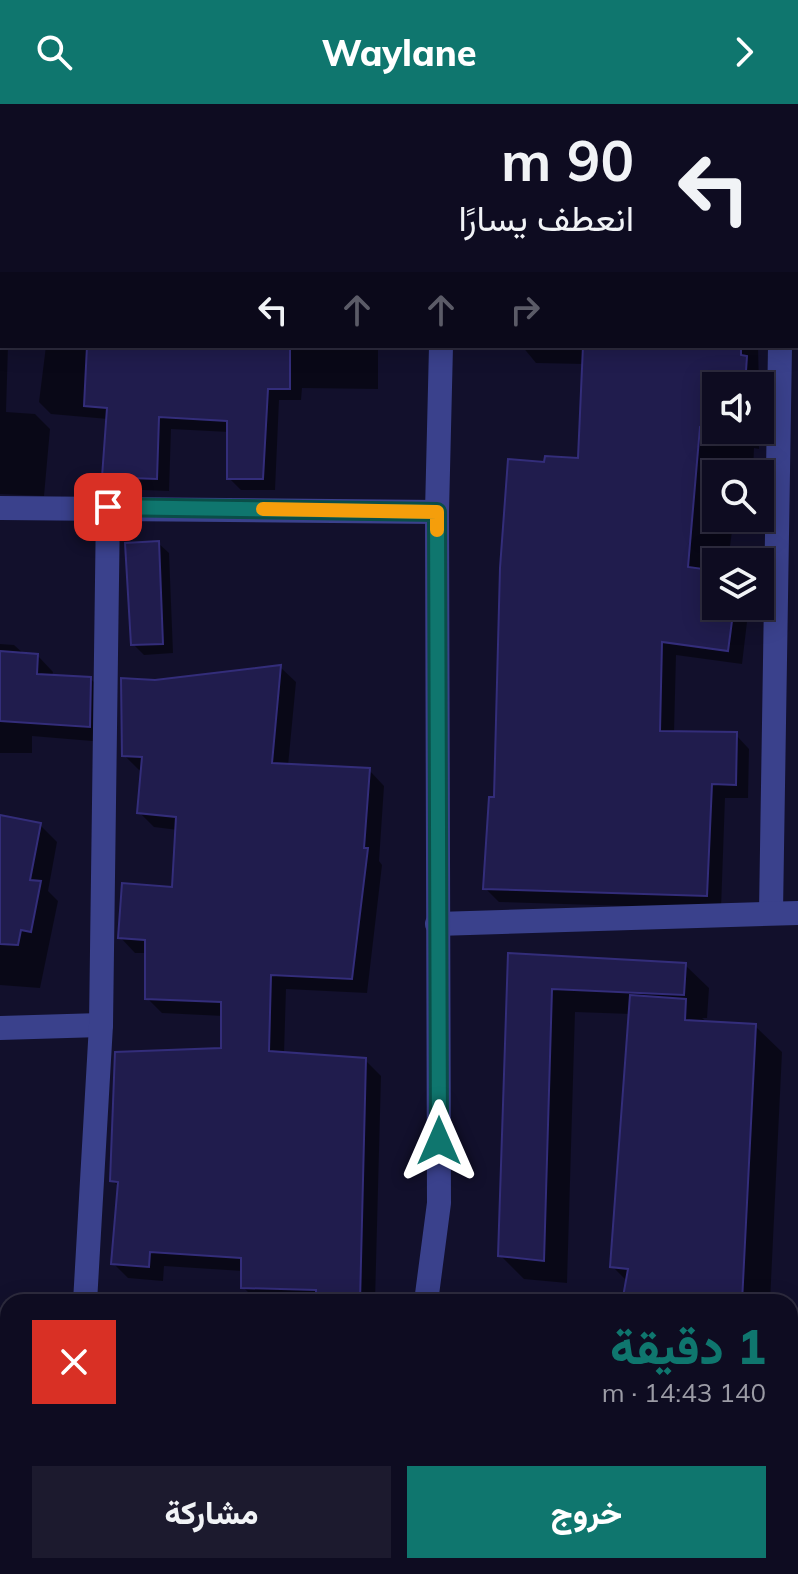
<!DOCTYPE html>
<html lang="ar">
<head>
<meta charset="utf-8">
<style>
  :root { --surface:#0e0c21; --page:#1c1a2e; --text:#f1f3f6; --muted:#9b9ba5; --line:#2e2c3f; --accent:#0f766e }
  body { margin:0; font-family:Mulish,Vazirmatn,sans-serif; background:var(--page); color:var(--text); direction:rtl; height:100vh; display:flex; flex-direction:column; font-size:30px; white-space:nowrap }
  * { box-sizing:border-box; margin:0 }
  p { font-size:26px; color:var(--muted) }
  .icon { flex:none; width:44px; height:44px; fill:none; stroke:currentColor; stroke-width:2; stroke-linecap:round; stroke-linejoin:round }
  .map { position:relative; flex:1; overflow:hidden; direction:ltr }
  .panel { position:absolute; left:0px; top:1190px; width:798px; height:280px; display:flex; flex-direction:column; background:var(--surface); border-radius:24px 24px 0 0; box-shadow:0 4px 20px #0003,0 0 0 2px var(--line); direction:rtl }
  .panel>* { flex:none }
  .guide { position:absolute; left:0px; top:0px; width:798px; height:244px; box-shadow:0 4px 20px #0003,0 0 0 2px var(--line); direction:rtl; background:#0e0c21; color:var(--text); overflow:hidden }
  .tools { position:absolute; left:702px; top:268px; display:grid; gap:16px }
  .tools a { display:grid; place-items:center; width:72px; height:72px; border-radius:0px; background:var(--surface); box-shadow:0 4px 20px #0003,0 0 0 2px var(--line); font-size:40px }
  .pin { position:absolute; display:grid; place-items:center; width:68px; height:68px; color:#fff; margin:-34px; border-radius:16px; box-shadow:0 4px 12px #0006 }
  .me { position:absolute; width:88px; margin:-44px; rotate:0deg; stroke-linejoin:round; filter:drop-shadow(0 0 6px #0008) }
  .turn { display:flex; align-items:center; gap:28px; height:168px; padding:0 32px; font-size:36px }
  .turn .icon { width:104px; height:104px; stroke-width:2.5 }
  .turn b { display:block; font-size:56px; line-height:68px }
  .lanes { display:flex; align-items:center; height:76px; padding:0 32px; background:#0003; justify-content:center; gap:40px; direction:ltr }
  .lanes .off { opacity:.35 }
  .round { display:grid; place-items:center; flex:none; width:84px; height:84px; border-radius:0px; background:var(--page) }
  .summary { display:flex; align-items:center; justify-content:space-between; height:136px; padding:0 32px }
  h1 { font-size:48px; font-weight:800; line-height:60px; color:var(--accent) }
  .cta { display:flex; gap:16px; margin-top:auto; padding:16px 32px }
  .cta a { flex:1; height:92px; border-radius:0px; background:var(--accent); color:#fff; font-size:32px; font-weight:800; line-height:92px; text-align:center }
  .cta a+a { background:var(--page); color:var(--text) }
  header { display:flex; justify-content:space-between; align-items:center; height:104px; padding:0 32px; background:var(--accent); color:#fff; font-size:36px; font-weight:800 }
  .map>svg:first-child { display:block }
  .shadow { fill:#0007 }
  .building { fill:#201c4d; stroke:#332d7a; stroke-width:2 }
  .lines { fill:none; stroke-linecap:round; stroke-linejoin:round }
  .minor { stroke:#3a418c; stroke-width:24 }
  .route-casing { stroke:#0a4d48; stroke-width:20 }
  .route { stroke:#0f766e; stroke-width:14 }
  .slow { stroke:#f59e0b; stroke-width:14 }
</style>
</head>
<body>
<header><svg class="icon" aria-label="forward" viewBox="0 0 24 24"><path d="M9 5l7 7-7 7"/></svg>Waylane<svg class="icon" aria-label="search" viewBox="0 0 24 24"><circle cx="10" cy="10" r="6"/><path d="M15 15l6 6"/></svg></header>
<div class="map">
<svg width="798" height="1470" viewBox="0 0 798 1470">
  <rect width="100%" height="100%" fill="#12102c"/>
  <g class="shadow">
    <path d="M621,0H761L621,2Z"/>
    <path d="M0,111L2,242H8L6,308L35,310L50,325L44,392L0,390Z"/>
    <path d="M46,242H378V285L302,284L301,296H279L275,386H241L229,374V328L171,325L169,387L116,385L104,373L108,315L51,310L39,298Z"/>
    <path d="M522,242H758L759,282H716V326H759V345L754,344L753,370H716V414H753L752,420L733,419L728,458H716V502L733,504L747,518L742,560L676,551L674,629L735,630L749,645L748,694H725L721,805L499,798L485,784L546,360L580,356L584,260L536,259Z"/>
    <path d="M158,439L169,449L173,549L144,551L133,540Z"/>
    <path d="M0,540L14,541L25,551L38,552L53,568L52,573L90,574L105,590L104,638L32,632V649H0Z"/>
    <path d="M280,563L296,578L288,662L369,666L384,682L379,757L382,761L367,889L286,885L284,950L365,956L381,972L375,1198H258L243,1183V1167L164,1162L163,1177L128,1174L113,1159L120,1084L112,1076L223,946V912L162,909L147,894V849H135L120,833L174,786L178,726L154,723L139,708L143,667L139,666L124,651L155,578Z"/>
    <path d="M0,714L40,721L57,738L48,787L58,797L40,884L0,881Z"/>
    <path d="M510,851L685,861L709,884L707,914H702L708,919L755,922L782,948L770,1198H624L628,1178L612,1162L631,910L575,908L567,1179L524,1175L500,1151Z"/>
    <path d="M0,1383H8V1462H82L51,1470H0Z"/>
  </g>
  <g class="building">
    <path d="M87,242H290V285H268L263,375H227V317L159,313L157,375L102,373L107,304L84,302Z"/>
    <path d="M583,242H741V251L747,252L745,282H716V325L700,323L688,463L711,466L707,502H734L728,547L662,538L660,627L737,628L736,681L712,680L707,792L483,785L489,693H494L500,464L508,355L544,358L545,352L578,354Z"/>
    <path d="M159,437L163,540L131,541L125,439Z"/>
    <path d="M0,547L38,550L37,570L91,573L90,623L0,617Z"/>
    <path d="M281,561L272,659L370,664L364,744H368L352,875L271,871L269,947L366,954L360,1198L316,1197V1186L241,1184V1154L150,1148L149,1163L111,1160L118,1078L110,1077L115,948L221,944V898L145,895V836L118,834L122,779L172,783L176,713L137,709L142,653L122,652L121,574L155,576Z"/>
    <path d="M0,711L41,719L30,776L41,777L31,828L21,826L18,841L0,840Z"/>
    <path d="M508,849L686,859L684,891L552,885L544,1157L498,1152Z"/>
    <path d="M630,891L686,895L685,916L756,920L742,1198L623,1193L628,1165L610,1163Z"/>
  </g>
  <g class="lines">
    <g class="minor">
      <path d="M88,2V0"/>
      <path d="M447,2V0"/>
      <path d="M796,43H798"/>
      <path d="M0,46H2"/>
      <path d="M0,404L437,408"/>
      <path d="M771,808L780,242"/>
      <path d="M437,820L798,809"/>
      <path d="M0,924L101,921"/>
      <path d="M85,1198L101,921L108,403"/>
      <path d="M426,1198L439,1099L437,408L441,242"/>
      <path d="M0,1268L8,1265"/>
      <path d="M790,1315L798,1317"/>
      <path d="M790,1340L798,1338"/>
      <path d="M268,1470L286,1462"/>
    </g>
  </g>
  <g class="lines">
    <g class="route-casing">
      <path id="route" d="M108,403L437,408L439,1037"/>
    </g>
    <use href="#route" class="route"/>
    <path class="slow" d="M263,405L437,408V426"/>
  </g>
</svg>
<div class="tools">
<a><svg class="icon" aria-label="sound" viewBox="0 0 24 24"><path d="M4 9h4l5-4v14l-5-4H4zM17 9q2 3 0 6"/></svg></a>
<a><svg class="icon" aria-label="search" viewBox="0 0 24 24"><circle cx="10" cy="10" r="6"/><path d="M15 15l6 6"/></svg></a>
<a><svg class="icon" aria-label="layers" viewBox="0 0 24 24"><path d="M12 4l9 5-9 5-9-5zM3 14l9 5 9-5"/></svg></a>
</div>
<div class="pin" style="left:108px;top:403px;background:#d93025"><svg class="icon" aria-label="arrive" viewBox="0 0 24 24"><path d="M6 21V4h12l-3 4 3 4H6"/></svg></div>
<svg class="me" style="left:439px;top:1037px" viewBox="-20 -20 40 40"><path d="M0-17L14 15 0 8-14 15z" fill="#0f766e" stroke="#fff" stroke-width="4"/></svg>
<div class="guide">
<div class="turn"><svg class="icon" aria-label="left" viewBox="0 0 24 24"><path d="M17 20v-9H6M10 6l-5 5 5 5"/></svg><div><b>90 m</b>انعطف يسارًا</div></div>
<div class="lanes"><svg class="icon" aria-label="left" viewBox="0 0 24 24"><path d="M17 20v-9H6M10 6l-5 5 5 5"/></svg><svg class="icon off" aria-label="ahead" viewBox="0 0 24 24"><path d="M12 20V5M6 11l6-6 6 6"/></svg><svg class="icon off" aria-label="ahead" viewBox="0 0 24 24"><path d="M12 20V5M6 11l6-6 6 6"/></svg><svg class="icon off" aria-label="right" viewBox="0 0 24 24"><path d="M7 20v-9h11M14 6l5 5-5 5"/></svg></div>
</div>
<section class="panel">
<div class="summary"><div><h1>1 دقيقة</h1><p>140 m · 14:43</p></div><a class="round" style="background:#d93025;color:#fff"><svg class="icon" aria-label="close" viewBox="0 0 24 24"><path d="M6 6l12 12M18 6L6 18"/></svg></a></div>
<div class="cta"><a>خروج</a><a>مشاركة</a></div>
</section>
</div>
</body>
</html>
